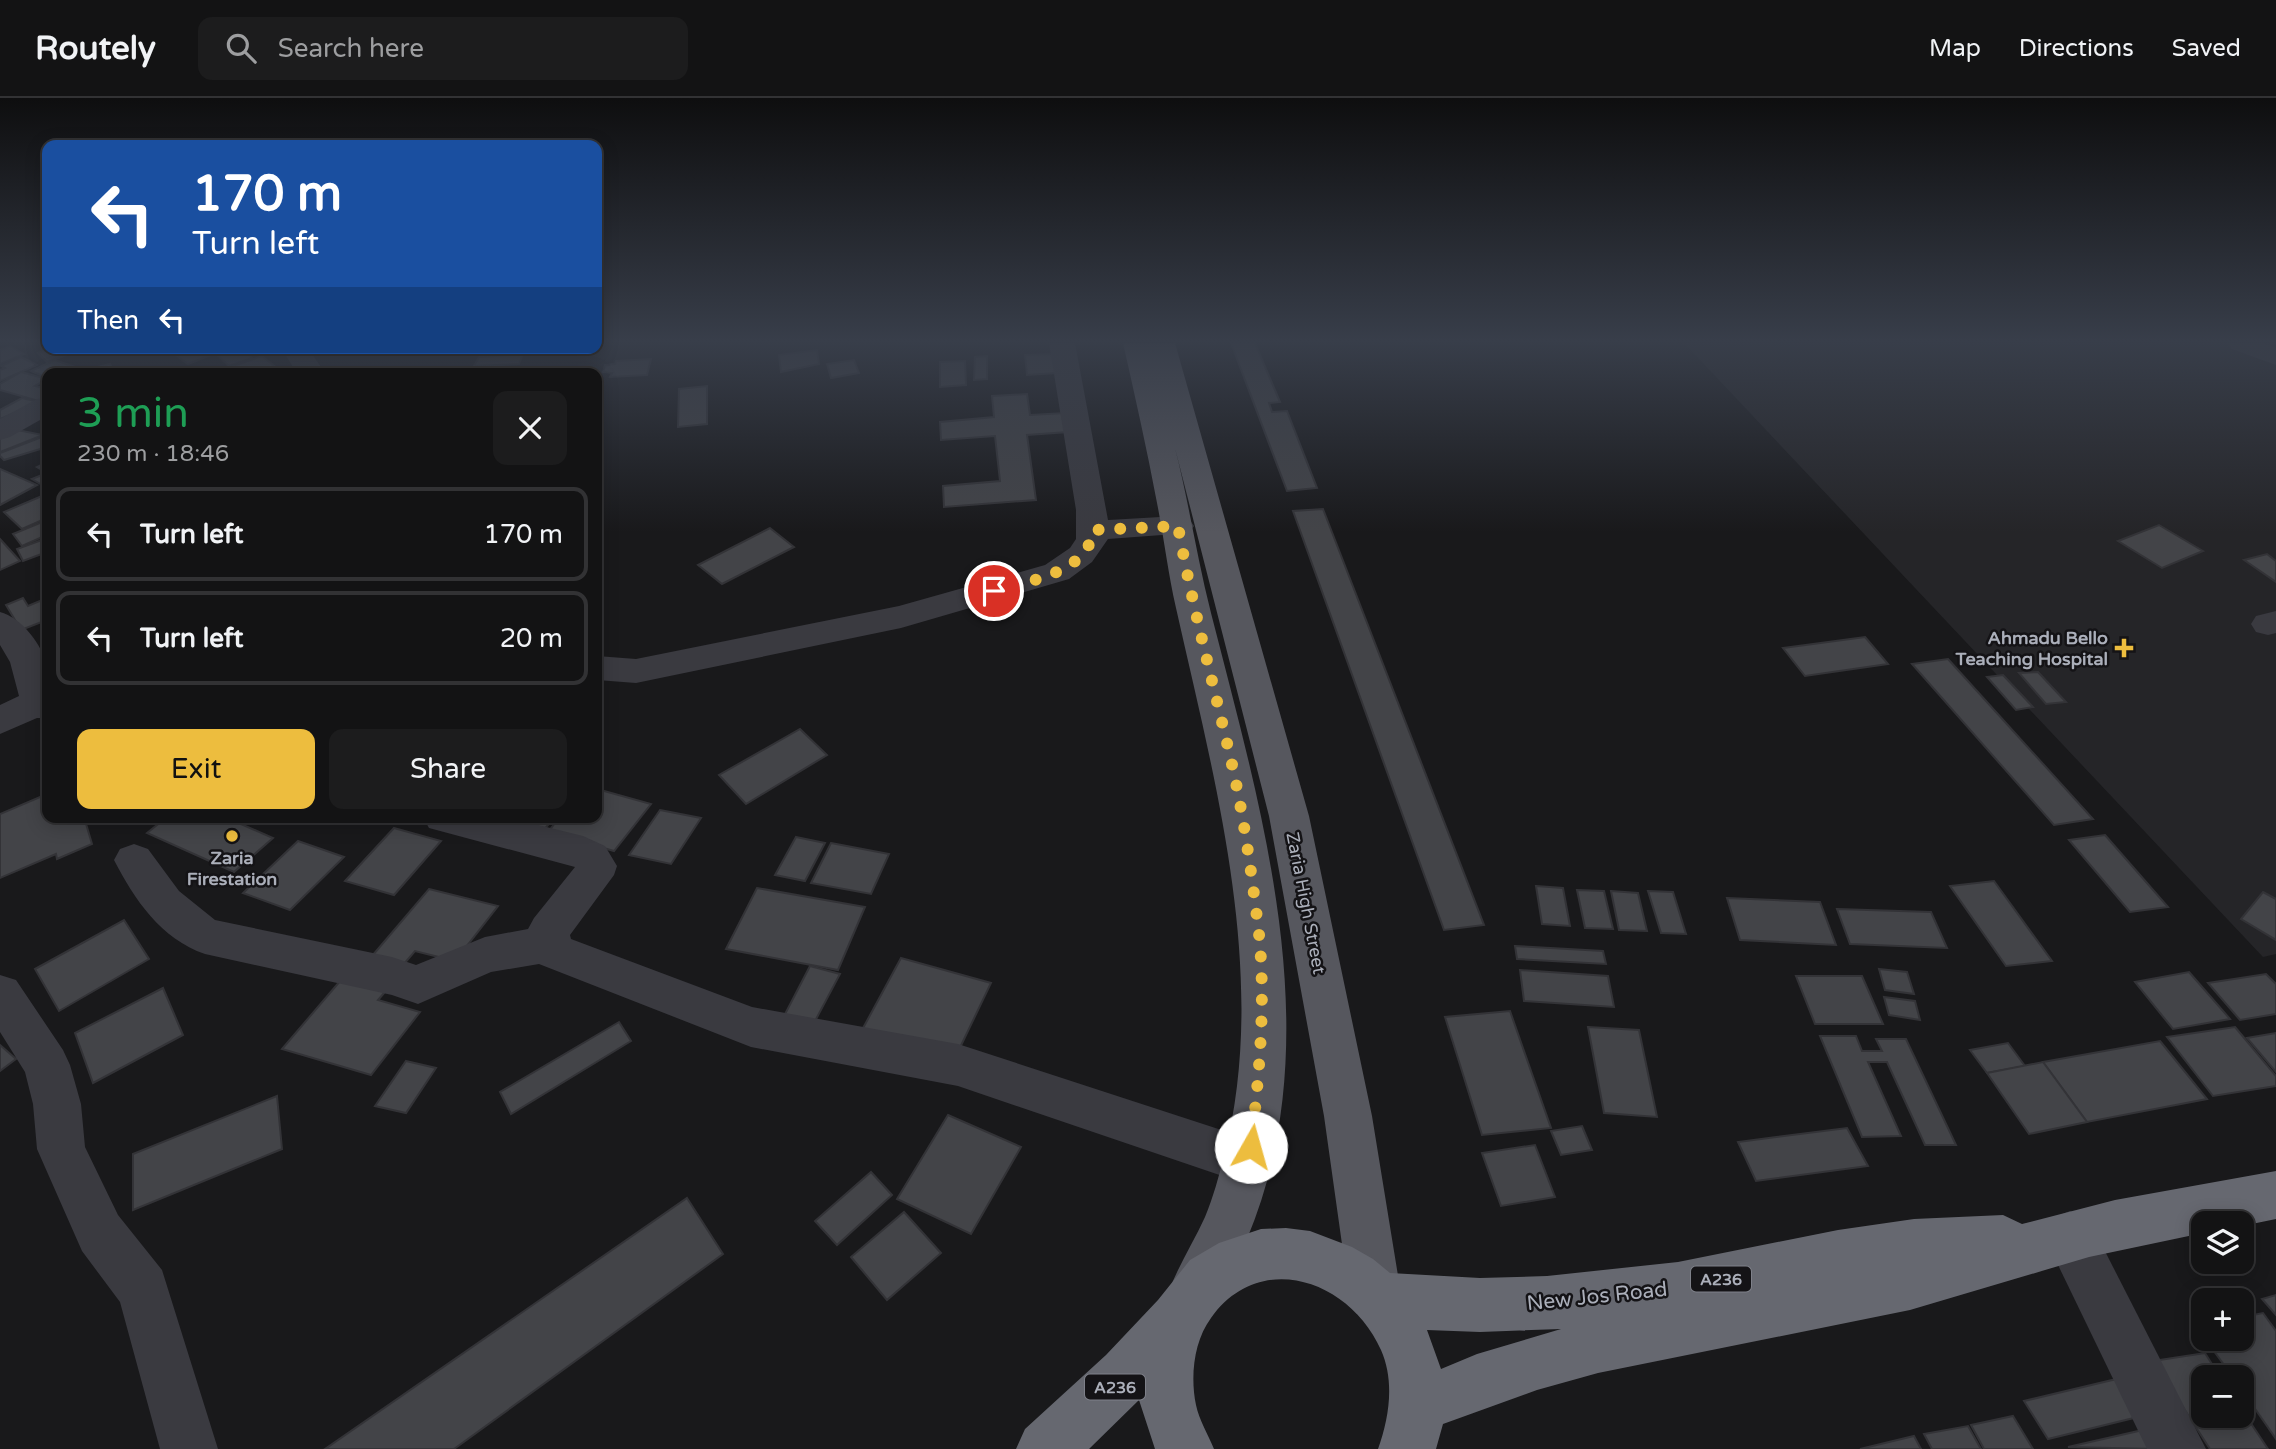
<!DOCTYPE html>
<html lang="en">
<head>
<meta charset="utf-8">
<style>
  :root { --surface:#131314; --page:#1c1c1d; --text:#f1f3f6; --muted:#9d9ea0; --line:#323234; --accent:#edbd3e }
  body { margin:0; font-family:"Varela Round",sans-serif; background:var(--page); color:var(--text); height:100vh; display:flex; flex-direction:column; font-size:26px; white-space:nowrap }
  * { box-sizing:border-box; margin:0 }
  p { font-size:23px; color:var(--muted) }
  .icon { flex:none; width:38px; height:38px; fill:none; stroke:currentColor; stroke-width:2; stroke-linecap:round; stroke-linejoin:round }
  .map { position:relative; flex:1; overflow:hidden }
  .side { position:absolute; left:42px; top:270px; width:560px; height:455px; display:flex; flex-direction:column; background:var(--surface); border-radius:14px; box-shadow:0 4px 18px #0003,0 0 0 2px var(--line) }
  .side>* { flex:none }
  .hud { position:absolute; left:42px; top:42px; width:560px; height:214px; border-radius:14px; box-shadow:0 4px 18px #0003,0 0 0 2px var(--line); background:#1a4fa0; color:#fff; overflow:hidden }
  .fabs { position:absolute; left:2191px; top:1113px; display:grid; gap:14px }
  .fabs a { display:grid; place-items:center; width:63px; height:63px; border-radius:14px; background:var(--surface); box-shadow:0 4px 18px #0003,0 0 0 2px var(--line); font-size:35px }
  .pin { position:absolute; display:grid; place-items:center; width:60px; height:60px; color:#fff; margin:-30px; border:4px solid #fff; border-radius:50%; box-shadow:0 2px 7px #0007 }
  .me { position:absolute; width:77px; margin:-38px; rotate:7deg; stroke-linejoin:round; filter:drop-shadow(0 0 5px #0008) }
  .turn { display:flex; align-items:center; gap:24px; height:147px; padding:0 35px; font-size:32px }
  .turn .icon { width:91px; height:91px; stroke-width:2.5 }
  .turn b { display:block; font-size:49px; line-height:60px }
  .then { display:flex; align-items:center; height:66px; padding:0 35px; background:#0003; gap:14px; font-size:26px }
  .round { display:grid; place-items:center; flex:none; width:74px; height:74px; border-radius:14px; background:var(--page) }
  .head { display:flex; align-items:center; justify-content:space-between; height:119px; padding:0 35px }
  h1 { font-size:42px; font-weight:600; line-height:52px; color:#1e9e55 }
  .cta { display:flex; gap:14px; margin-top:auto; padding:14px 35px }
  .cta a { flex:1; height:80px; border-radius:14px; background:var(--accent); color:#111; font-size:28px; font-weight:600; line-height:80px; text-align:center }
  .cta a+a { background:var(--page); color:var(--text) }
  ul { padding:0; list-style:none }
  li { display:flex; align-items:center; gap:21px; height:94px; margin:0 14px 10px; padding:0 21px; border:4px solid var(--line); border-radius:14px }
  li div { flex:1 }
  li b { display:block; font-size:26px }
  li em { font-style:normal }
  header { display:flex; align-items:center; gap:42px; box-sizing:border-box; height:98px; padding:0 35px; background:var(--surface); border-bottom:2px solid var(--line) }
  header strong { font-size:33px }
  nav { display:flex; gap:38px; margin-inline-start:auto; font-size:24px }
  .search { width:490px; height:63px; background:var(--page); display:flex; align-items:center; gap:18px; box-sizing:border-box; padding:0 24px; border-radius:14px; color:var(--muted); font-size:26px }
  .map>svg:first-child { display:block }
  .built { fill:#252528 }
  .building { fill:#434448; stroke:#333337; stroke-width:2 }
  .lines { fill:none; stroke-linecap:round; stroke-linejoin:round }
  .minor { fill:#3a3a40; fill-rule:evenodd }
  .major { fill:#56575e; fill-rule:evenodd }
  .highway { fill:#666870; fill-rule:evenodd }
  .route { stroke:#edbd3e; stroke-width:12; stroke-dasharray:0 21.6 }
  .poi-dot { fill:#edbd3e; stroke:#141316; stroke-width:2.5 }
  .labels { text-anchor:middle; stroke-width:5; stroke-linejoin:round; paint-order:stroke }
  .shield { fill:#141316; stroke:#7e8089; stroke-width:2 }
  .shield-label { font-size:16px; font-weight:bold; fill:#abafba }
  .poi-label { font-size:18px; font-weight:bold; fill:#abafba; stroke:#141316; text-anchor:end }
  .street-label { font-size:18px; fill:#abafba; stroke:#141316 }
  .near-street-label { font-size:21px; fill:#abafba; stroke:#141316 }
</style>
</head>
<body>
<header>
<strong>Routely</strong>
<div class="search"><svg class="icon" aria-label="search" viewBox="0 0 24 24"><circle cx="10" cy="10" r="6"/><path d="M15 15l6 6"/></svg>Search here</div>
<nav><a>Map</a><a>Directions</a><a>Saved</a></nav>
</header>
<div class="map">
<svg width="2276" height="1351" viewBox="0 0 2276 1351">
  <rect width="100%" height="100%" fill="#19191b"/>
  <path class="built" d="M1684,245H2276V856L2263,859Z"/>
  <g class="building">
    <path d="M1231,245H1255L1280,304L1269,305L1272,314L1287,313L1317,390L1287,393Z"/>
    <path d="M10,248L24,256L0,266V252Z"/>
    <path d="M53,250H82L83,251L47,264L38,255Z"/>
    <path d="M185,250H201L211,257L188,266L173,255Z"/>
    <path d="M210,250H241L252,260L229,268Z"/>
    <path d="M817,252L819,266L781,274L779,257Z"/>
    <path d="M523,256L519,266L474,268L479,259Z"/>
    <path d="M1054,256L1056,275L1027,277L1025,257Z"/>
    <path d="M262,258L283,275H215L219,273Z"/>
    <path d="M987,258V281L974,282L975,259Z"/>
    <path d="M21,259L37,267L0,283V272L5,270L1,268Z"/>
    <path d="M651,261L647,277L610,279L612,275L603,274L605,267L615,266L616,263Z"/>
    <path d="M55,262L75,269L63,275H47V280L31,273Z"/>
    <path d="M854,262L859,275L831,280L827,266Z"/>
    <path d="M965,263L966,287L940,289V264Z"/>
    <path d="M110,266L114,275H91L90,271Z"/>
    <path d="M21,274L47,281L35,288L47,291V300L42,304L0,292V286Z"/>
    <path d="M707,288V326L678,329L679,291Z"/>
    <path d="M1027,296L1030,317L1065,315L1068,334L1027,337L1036,402L944,409L943,388L1000,383L995,338L941,342L940,324L994,319L992,298Z"/>
    <path d="M22,300L40,304L0,321V312Z"/>
    <path d="M12,331L43,337L0,354V338Z"/>
    <path d="M47,337V349L4,362L0,358V355Z"/>
    <path d="M47,364V385L42,387L32,381L47,375L37,369Z"/>
    <path d="M0,371L37,387L0,407Z"/>
    <path d="M42,398L47,403V420L22,431L4,414Z"/>
    <path d="M1323,411L1484,827L1444,832L1293,413Z"/>
    <path d="M47,422V437L22,448L13,436Z"/>
    <path d="M2159,427L2203,453L2162,470L2118,443Z"/>
    <path d="M770,430L794,449L722,486L698,467Z"/>
    <path d="M47,440V454L23,463L17,451Z"/>
    <path d="M0,441L20,463L0,472Z"/>
    <path d="M2267,456L2276,463V484L2244,462Z"/>
    <path d="M23,500L28,508L47,500V512L44,513L47,522L21,532L6,507Z"/>
    <path d="M1865,539L1888,566L1805,578L1783,550Z"/>
    <path d="M1948,561L2093,721L2054,727L1912,566Z"/>
    <path d="M2038,574L2066,604L2046,606L2019,575Z"/>
    <path d="M2003,577L2033,609L2016,612L1987,579Z"/>
    <path d="M800,631L827,657L746,706L719,677Z"/>
    <path d="M597,691L651,706L614,753L548,734L560,719H597Z"/>
    <path d="M47,696V719H84L92,746L57,761L56,756L0,780V716Z"/>
    <path d="M660,712L701,720L671,766L629,757Z"/>
    <path d="M167,719H225L273,740L234,774L147,735Z"/>
    <path d="M482,719H555L541,735Z"/>
    <path d="M394,730L441,743L394,797L345,783Z"/>
    <path d="M2105,737L2168,809L2130,814L2069,742Z"/>
    <path d="M796,739L825,745L805,783L775,777Z"/>
    <path d="M298,743L344,759L290,812L243,795Z"/>
    <path d="M831,745L889,756L871,796L811,785Z"/>
    <path d="M1994,783L2052,863L2006,868L1950,788Z"/>
    <path d="M1536,788L1563,790L1570,828L1542,826Z"/>
    <path d="M757,790L865,809L838,872L726,851Z"/>
    <path d="M429,791L498,808L455,863L415,853L403,867L372,858Z"/>
    <path d="M1577,792L1604,793L1613,831L1585,830Z"/>
    <path d="M1611,793L1638,795L1647,833L1619,832Z"/>
    <path d="M1648,793L1673,794L1686,836L1661,835Z"/>
    <path d="M2263,794L2276,801V842L2241,821Z"/>
    <path d="M1727,800L1820,804L1836,847L1740,842Z"/>
    <path d="M1837,811L1931,814L1947,850L1850,846Z"/>
    <path d="M124,822L149,861L59,913L35,871Z"/>
    <path d="M1515,848L1603,853L1606,866L1517,861Z"/>
    <path d="M901,860L991,885L955,960L862,932Z"/>
    <path d="M810,868L840,876L814,925L784,918Z"/>
    <path d="M1879,871L1907,874L1914,896L1885,892Z"/>
    <path d="M1520,872L1608,878L1614,909L1524,903Z"/>
    <path d="M2189,874L2230,921L2173,931L2135,884Z"/>
    <path d="M347,875L391,887L378,902L420,914L371,977L282,951Z"/>
    <path d="M2266,876L2276,886V916L2240,922L2208,885Z"/>
    <path d="M1796,878H1862L1883,926H1815Z"/>
    <path d="M163,890L183,937L93,985L75,935Z"/>
    <path d="M1884,899L1915,903L1920,922L1889,917Z"/>
    <path d="M1510,913L1551,1030L1482,1037L1445,919Z"/>
    <path d="M619,924L631,943L511,1016L500,994Z"/>
    <path d="M1588,929L1639,932L1657,1019L1604,1015Z"/>
    <path d="M2235,929L2276,978V988L2213,998L2167,939Z"/>
    <path d="M2276,935V974L2247,940Z"/>
    <path d="M1820,938H1856L1862,953H1882L1876,941H1906L1956,1047H1925L1887,964H1868L1901,1038L1862,1039Z"/>
    <path d="M2160,943L2207,1001L2087,1024L2043,964Z"/>
    <path d="M2008,945L2025,968L1987,975L1970,952Z"/>
    <path d="M0,947L16,961L0,973Z"/>
    <path d="M406,963L436,970L406,1015L375,1008Z"/>
    <path d="M2043,964L2087,1024L2029,1036L1987,975Z"/>
    <path d="M277,998L282,1051L133,1112V1056Z"/>
    <path d="M948,1017L1021,1049L971,1136L897,1101Z"/>
    <path d="M1582,1028L1592,1052L1561,1057L1551,1033Z"/>
    <path d="M1847,1030L1868,1068L1756,1083L1738,1044Z"/>
    <path d="M1535,1047L1555,1099L1501,1108L1482,1055Z"/>
    <path d="M871,1074L892,1097L837,1147L815,1123Z"/>
    <path d="M687,1100L723,1156L454,1351H325Z"/>
    <path d="M904,1114L941,1155L887,1202L851,1159Z"/>
    <path d="M2276,1197V1217L2262,1201Z"/>
    <path d="M2263,1215L2276,1233V1341L2242,1292V1279H2233L2205,1241H2242V1219Z"/>
    <path d="M2205,1255L2220,1279H2203V1318H2242V1312L2268,1351H2210L2153,1263Z"/>
    <path d="M2125,1279L2150,1316L2048,1341L2024,1303Z"/>
    <path d="M2013,1318L2033,1351H1984L1971,1327Z"/>
    <path d="M1968,1328L1981,1351H1932L1924,1336Z"/>
    <path d="M2143,1332L2156,1351L2068,1349Z"/>
    <path d="M1914,1338L1921,1351H1860Z"/>
  </g>
  <g class="lines">
    <g class="minor">
      <path d="M1049,245H1075L1108,422L1178,418L1189,421L1194,428L1189,435L1108,441L1092,464L1069,481L901,530L636,585L597,582V558L636,561L899,508L1045,467L1070,450L1076,441V412Z"/>
      <path d="M2228,245H2263L2276,250V267L2232,251Z"/>
      <path d="M281,250H308L325,275H297Z"/>
      <path d="M47,299V318L10,339L0,342V321L37,301Z"/>
      <path d="M2276,513V535L2268,537L2256,534L2251,526L2256,518Z"/>
      <path d="M0,514C21,519 44,548 47,570C50,586 47,604 47,620H37L0,636V607L19,598L10,564L0,547Z"/>
      <path d="M423,719H506L583,738L605,748L617,768L614,777L570,837L571,841L752,909L958,946L1246,1040L1263,1046L1271,1063L1263,1080L1246,1086L958,988L751,949L539,866L491,874L418,906L392,897L205,856C161,841 134,801 114,762L120,751L134,746L148,751L179,793L215,822L392,859L416,867L485,839L528,831L534,820L575,769L429,730Z"/>
      <path d="M0,877L16,882L63,952L70,967L81,1006L85,1049L118,1117L162,1172L218,1351H160L120,1204L82,1153L37,1051L33,1006L25,974L0,934Z"/>
      <path d="M2070,1113L2088,1120L2206,1351H2147L2044,1138L2052,1120Z"/>
    </g>
    <path class="major" d="M1123,245H1175L1309,718L1372,1018L1401,1196L1394,1215L1375,1222L1356,1215L1349,1196L1324,1018L1269,718L1175,350C1189,405 1197,460 1211,515C1262,715 1331,940 1247,1141C1239,1159 1228,1195 1215,1208C1211,1212 1201,1214 1196,1216L1177,1209L1170,1190C1180,1165 1194,1143 1205,1119C1213,1100 1219,1078 1224,1058C1270,879 1215,685 1176,510C1168,475 1164,440 1157,405C1147,352 1135,298 1123,245Z"/>
    <path class="highway" d="M2276,1073V1121L2242,1128V1125H2203V1135L2089,1159L1910,1212L1598,1275L1537,1292L1443,1326L1436,1351H1378C1389,1320 1395,1284 1381,1252C1350,1182 1260,1151 1211,1220C1194,1243 1190,1278 1196,1307C1199,1322 1208,1336 1214,1351H1155L1139,1302L1089,1351H1016L1025,1331L1106,1257L1158,1202L1190,1162L1219,1145L1261,1131L1286,1130L1310,1133L1352,1149L1373,1161L1390,1175L1480,1180L1547,1178L1678,1164L1838,1132L1914,1121L2003,1117L2022,1126L2115,1102ZM1561,1231L1477,1256L1441,1271L1427,1232L1480,1234Z"/>
  </g>
  <linearGradient id="sky" x2="0" y2="1"><stop stop-color="#0e0e0f"/><stop offset="0.56" stop-color="#383e4a"/><stop offset="1" stop-color="#383e4a" stop-opacity="0"/></linearGradient>
  <rect width="2276" height="434" fill="url(#sky)"/>
  <g class="lines">
    <path class="route" d="M994,493C1028,483 1089,475 1093,432L1178,428C1192,507 1213,584 1231,662C1244,719 1252,778 1259,836C1266,907 1259,978 1251,1049"/>
  </g>
  <g class="poi-dot">
    <path d="M2120.5 539.5h7v7h7v7h-7v7h-7v-7h-7v-7h7z"/>
    <circle cx="232" cy="738" r="7"/>
  </g>
  <g class="labels">
    <g class="shield">
      <rect x="1691" y="1168.5" width="60" height="25" rx="5"/>
      <rect x="1085" y="1276.5" width="60" height="25" rx="5"/>
    </g>
    <g class="shield-label">
      <text x="1721" y="1187">A236</text>
      <text x="1115" y="1295">A236</text>
    </g>
    <g class="poi-label">
      <text x="2108" y="546">Ahmadu Bello<tspan x="2108" dy="21">Teaching Hospital</tspan></text>
      <text x="232" y="766" text-anchor="middle">Zaria<tspan x="232" dy="21">Firestation</tspan></text>
    </g>
    <g class="street-label">
      <text transform="translate(1306 805) rotate(79)" y="6">Zaria High Street</text>
    </g>
    <g class="near-street-label">
      <text transform="translate(1597 1198) rotate(-6)" y="7">New Jos Road</text>
    </g>
  </g>
</svg>
<div class="fabs">
<a><svg class="icon" aria-label="layers" viewBox="0 0 24 24"><path d="M12 4l9 5-9 5-9-5zM3 14l9 5 9-5"/></svg></a>
<a>+</a>
<a>−</a>
</div>
<div class="pin" style="left:994px;top:493px;background:#d93025"><svg class="icon" aria-label="arrive" viewBox="0 0 24 24"><path d="M6 21V4h12l-3 4 3 4H6"/></svg></div>
<svg class="me" style="left:1251px;top:1049px" viewBox="-20 -20 40 40"><circle r="19" fill="#fff"/><path d="M0-13L10 11 0 6-10 11z" fill="#edbd3e"/></svg>
<div class="hud">
<div class="turn"><svg class="icon" aria-label="left" viewBox="0 0 24 24"><path d="M17 20v-9H6M10 6l-5 5 5 5"/></svg><div><b>170 m</b>Turn left</div></div>
<div class="then">Then<svg class="icon" aria-label="left" viewBox="0 0 24 24"><path d="M17 20v-9H6M10 6l-5 5 5 5"/></svg></div>
</div>
<section class="side">
<div class="head"><div><h1>3 min</h1><p>230 m · 18:46</p></div><a class="round"><svg class="icon" aria-label="close" viewBox="0 0 24 24"><path d="M6 6l12 12M18 6L6 18"/></svg></a></div>
<ul>
<li><svg class="icon" aria-label="left" viewBox="0 0 24 24"><path d="M17 20v-9H6M10 6l-5 5 5 5"/></svg><div><b>Turn left</b></div><em>170 m</em></li>
<li><svg class="icon" aria-label="left" viewBox="0 0 24 24"><path d="M17 20v-9H6M10 6l-5 5 5 5"/></svg><div><b>Turn left</b></div><em>20 m</em></li>
</ul>
<div class="cta"><a>Exit</a><a>Share</a></div>
</section>
</div>
</body>
</html>
